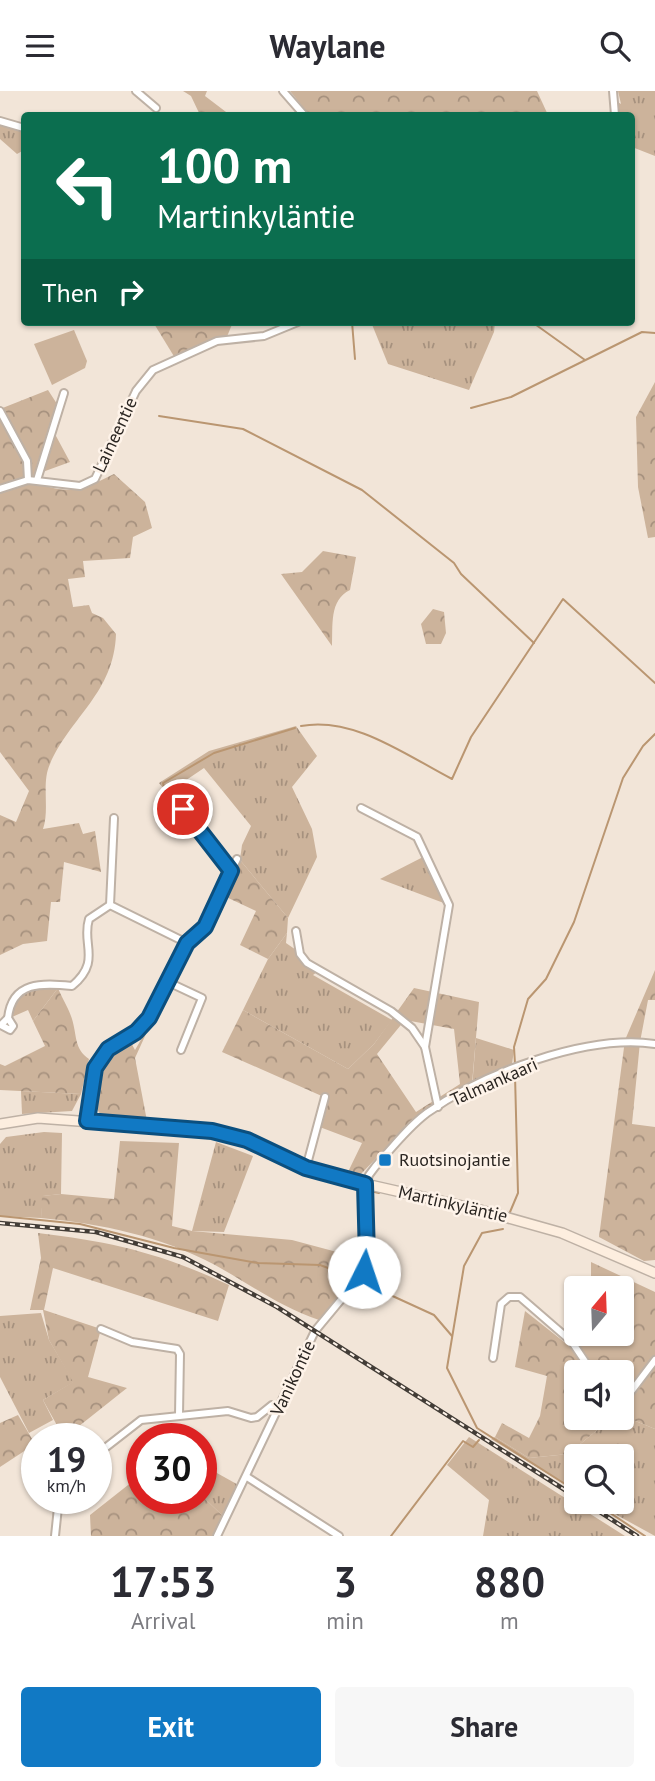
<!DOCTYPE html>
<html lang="en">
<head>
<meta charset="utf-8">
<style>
  :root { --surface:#fff; --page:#f7f7f7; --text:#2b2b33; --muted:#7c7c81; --accent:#1179c4 }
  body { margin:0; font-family:"PT Sans",sans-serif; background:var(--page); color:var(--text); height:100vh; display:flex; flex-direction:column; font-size:26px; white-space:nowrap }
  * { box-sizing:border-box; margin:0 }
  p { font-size:23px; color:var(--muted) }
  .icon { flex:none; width:38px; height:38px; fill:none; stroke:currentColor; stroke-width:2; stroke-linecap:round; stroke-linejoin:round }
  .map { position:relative; height:1445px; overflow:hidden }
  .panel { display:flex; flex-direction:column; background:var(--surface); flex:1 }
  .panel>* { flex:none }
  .top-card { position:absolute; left:21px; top:21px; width:614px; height:214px; border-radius:7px; box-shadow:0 2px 5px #0004; background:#0b6e4f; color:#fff; overflow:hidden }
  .needle { width:46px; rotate:19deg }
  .tools { position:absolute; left:564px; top:1185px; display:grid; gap:14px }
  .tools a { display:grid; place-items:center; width:70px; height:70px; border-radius:7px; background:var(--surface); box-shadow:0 2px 5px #0004; font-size:35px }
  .speed { position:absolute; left:21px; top:1332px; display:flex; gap:14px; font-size:35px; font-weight:700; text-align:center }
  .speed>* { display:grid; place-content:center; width:91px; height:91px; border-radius:50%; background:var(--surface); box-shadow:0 2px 5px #0004; line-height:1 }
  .speed small { font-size:18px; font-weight:400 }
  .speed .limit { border:10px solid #d22; background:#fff; color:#111 }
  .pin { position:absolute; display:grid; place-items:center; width:60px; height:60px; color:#fff; margin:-30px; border:4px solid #fff; border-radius:50%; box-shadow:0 2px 7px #0007 }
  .me { position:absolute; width:77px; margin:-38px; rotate:4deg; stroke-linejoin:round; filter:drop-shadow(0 0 5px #0008) }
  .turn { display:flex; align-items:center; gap:24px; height:147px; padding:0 21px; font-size:32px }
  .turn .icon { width:91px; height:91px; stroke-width:2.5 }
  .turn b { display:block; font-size:49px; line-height:60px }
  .then { display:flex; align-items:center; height:66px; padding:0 21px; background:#0003; gap:14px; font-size:26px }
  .eta { display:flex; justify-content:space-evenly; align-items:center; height:119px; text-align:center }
  .eta b { font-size:42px; font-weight:700; line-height:49px }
  .cta { display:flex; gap:14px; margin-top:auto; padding:14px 21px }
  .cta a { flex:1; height:80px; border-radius:7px; background:var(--accent); color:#fff; font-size:28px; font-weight:700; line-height:80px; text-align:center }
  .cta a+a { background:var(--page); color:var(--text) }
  header { display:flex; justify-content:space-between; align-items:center; height:91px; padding:0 21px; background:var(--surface); font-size:32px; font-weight:700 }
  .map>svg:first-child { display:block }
  .grass { fill:url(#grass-tufts) }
  .forest { fill:url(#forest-crowns); fill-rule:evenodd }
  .pitch { fill:#ccb39b }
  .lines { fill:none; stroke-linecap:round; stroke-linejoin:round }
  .stream { stroke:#ba9671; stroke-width:2 }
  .street-casing { stroke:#beb1a5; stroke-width:10 }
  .secondary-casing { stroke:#beb1a5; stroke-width:12 }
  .street { stroke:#fff; stroke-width:6 }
  .secondary { stroke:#fdeedf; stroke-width:9 }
  .rail-casing { stroke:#433d37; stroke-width:4.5 }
  .rail { stroke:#fef3e9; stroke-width:2; stroke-dasharray:5; stroke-linecap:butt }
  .route-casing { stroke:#0b4f7f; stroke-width:18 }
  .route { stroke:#1179c4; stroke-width:12 }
  .poi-dot { fill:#1179c4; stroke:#fef3e9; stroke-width:2.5 }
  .labels { text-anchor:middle; stroke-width:5; stroke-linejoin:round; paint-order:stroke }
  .street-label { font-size:18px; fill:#2a2521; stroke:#fef3e9 }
  .poi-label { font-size:18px; fill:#2a2521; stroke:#fef3e9; text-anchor:start }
</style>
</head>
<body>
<header><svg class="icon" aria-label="menu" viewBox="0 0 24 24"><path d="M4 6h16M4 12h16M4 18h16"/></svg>Waylane<svg class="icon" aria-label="search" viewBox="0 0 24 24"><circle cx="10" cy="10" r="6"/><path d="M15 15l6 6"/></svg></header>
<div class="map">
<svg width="655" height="1445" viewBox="0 0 655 1445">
  <defs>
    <pattern id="grass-tufts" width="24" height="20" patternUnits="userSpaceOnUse" patternTransform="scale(1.75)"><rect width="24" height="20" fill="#ccb39b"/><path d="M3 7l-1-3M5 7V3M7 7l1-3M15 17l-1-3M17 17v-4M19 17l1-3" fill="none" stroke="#a6917e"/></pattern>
    <pattern id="forest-crowns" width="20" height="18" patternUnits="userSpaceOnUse" patternTransform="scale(1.75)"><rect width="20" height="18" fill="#ccb39b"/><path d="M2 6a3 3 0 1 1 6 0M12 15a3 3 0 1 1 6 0" fill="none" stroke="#a6917e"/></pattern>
  </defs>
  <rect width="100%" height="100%" fill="#f2e5d8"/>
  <g class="grass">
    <path d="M611,0L616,10L621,13L618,0H655V65L632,56V24H610Z"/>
    <path d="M0,32L24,39V59L17,63L0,48Z"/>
    <path d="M371,231H495L494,241L469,299L388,273Z"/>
    <path d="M296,635L317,665L292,696L312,738L317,766L288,827L240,769L242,754L251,735L204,677L167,702L159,692L209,660Z"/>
    <path d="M425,765L449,814L380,788Z"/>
    <path d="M287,842L286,852L322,877L313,884L392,929L374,953L348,978L243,919L268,868Z"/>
    <path d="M46,894L58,897L33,930L28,919L12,926C10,904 29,900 46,894Z"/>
    <path d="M476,947L514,959L511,980L472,997Z"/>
    <path d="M21,1000L81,1003L72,1020L22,1023Z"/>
    <path d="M44,1041L62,1042L61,1103L43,1105L41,1127L0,1125V1053L6,1046Z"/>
    <path d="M216,1051L253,1065L224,1141L192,1140Z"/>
    <path d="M41,1222L49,1249L74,1291L43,1309L53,1329L29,1342L0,1286V1225Z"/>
    <path d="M621,1324L655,1338V1445L593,1411L621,1410V1365H576V1400L491,1348L495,1346L529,1367L568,1363L612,1327L621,1326Z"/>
    <path d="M469,1346L625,1445H483L489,1409L447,1374Z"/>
    <path d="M208,1377L242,1396L226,1428L201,1404V1390Z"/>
  </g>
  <g class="forest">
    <path d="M183,0H207L205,5L230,24H200L191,5Z"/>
    <path d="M290,0H537L548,24H309Z"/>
    <path d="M153,231H233L226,248L175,267Z"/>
    <path d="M655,291V446L648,447L638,396L636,326Z"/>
    <path d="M48,299L59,316L49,343L56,345L70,371L26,387C64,405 78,401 114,383L145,411L152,437L133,446L130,467L83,470L85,486L68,488L73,516L89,514L92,522L103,527L116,543C114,602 71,625 50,673C41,692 50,718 43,738L79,732L83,743L95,740L101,781L64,771L60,811H51L47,850L23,853L0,864V724L16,731L29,700L0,661V318Z"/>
    <path d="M323,460L356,466L350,499C329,509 333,535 332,555L281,483L302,481Z"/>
    <path d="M433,518L444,521L446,542L441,553H426L421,533Z"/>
    <path d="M240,769L288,827L287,842L268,868L240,854L256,820L224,805Z"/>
    <path d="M655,879V909H648L640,951L632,1033L655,1036V1169L644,1170L599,1146L625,949Z"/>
    <path d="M58,897C62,907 69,918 72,928C77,944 74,958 89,968L81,1003L0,999V973L5,975L45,955L33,930Z"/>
    <path d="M414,897L479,911L472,993L419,1023L359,1085L347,1083L362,1052L317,1035L324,1006L222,961L243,919L348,978L374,953ZM405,929L454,938L460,993L416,1021L377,963Z"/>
    <path d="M151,932L135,967L147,1030L103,1027L94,1014C91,983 103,963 129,948L135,959L142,947L140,942Z"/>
    <path d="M120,1050L179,1052L172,1135L192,1140L292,1149L363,1168L367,1166C362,1195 339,1210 319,1229C280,1216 251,1194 215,1174C161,1145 102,1133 41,1127L42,1105L61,1103L114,1108Z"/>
    <path d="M38,1142C113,1151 160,1162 229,1194L218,1230L53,1177L44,1219L101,1238L88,1286L127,1297L64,1347L43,1309L73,1291L49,1249L43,1219H30L41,1167Z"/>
    <path d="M591,1171L655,1201V1338L621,1324V1281H576V1326L612,1327L568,1363L529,1367L495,1346L502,1332L529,1347L540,1325L547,1285L515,1276L525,1220L568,1254L572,1214L576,1215V1242H621V1197H591Z"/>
    <path d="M18,1324L35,1353L0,1376V1332Z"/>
    <path d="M142,1383V1407H201V1404L226,1428L217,1445H91L90,1424Z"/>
  </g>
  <path class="pitch" d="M74,239L87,270L85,277L52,294L34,253Z"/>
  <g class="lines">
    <g class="stream">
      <path d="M352,231L355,268"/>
      <path d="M532,231L585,269"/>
      <path d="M471,317L511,306L642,241L655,242"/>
      <path d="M159,325L243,338L362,399L454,472L461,483L534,552"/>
      <path d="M301,635C354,625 407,665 452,688L471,646L563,508L655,592"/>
      <path d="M165,699L163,692L214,662L295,637"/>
      <path d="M515,973L514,956L528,908L546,888L574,831L623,687L643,655L655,643"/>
      <path d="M370,1100L379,1102"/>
      <path d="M510,1121L518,1102L515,984"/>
      <path d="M0,1125L80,1133L174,1157L258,1172L320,1174L355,1187"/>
      <path d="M503,1138L482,1142L464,1175L447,1277L477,1337L576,1400"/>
      <path d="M362,1191L434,1224L452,1245"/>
      <path d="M592,1410L645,1445"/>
      <path d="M391,1445L463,1350L473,1356L479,1349"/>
    </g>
    <g class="street-casing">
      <g id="street">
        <path d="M136,0L156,17"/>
        <path d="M283,0L304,24"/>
        <path d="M613,0L615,24"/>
        <path d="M0,30L24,37"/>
        <path d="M0,320L27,370L28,389"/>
        <path d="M37,389L64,302"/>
        <path d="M0,398L28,389L80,395L95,388L136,300L153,279L217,250L264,245L298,231"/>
        <path d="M361,717L417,746L449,814L425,956L438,1016"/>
        <path d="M183,718L231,781"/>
        <path d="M114,727L110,814L187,852"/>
        <path d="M296,840L300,863L307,872L391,920L412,937L425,956"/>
        <path d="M168,891L202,907L181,959"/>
        <path d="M8,927C12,890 42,892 72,895C102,870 81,853 89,828L110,814"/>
        <path d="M8,927L13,935L10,939L1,934Z"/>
        <path d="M87,1030L95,977L108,958L136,941L149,927L187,852L205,836L237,768"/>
        <path d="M306,1077L325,1006"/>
        <path d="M101,1238L132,1251L177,1258L180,1263L179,1324"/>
        <path d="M493,1267L501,1213L509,1206H520L572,1251L592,1281"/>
        <path d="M621,1308L630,1302L655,1269"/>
        <path d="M96,1364L141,1329L228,1320L251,1327L257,1326L272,1314L279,1316"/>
        <path d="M247,1386L339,1445"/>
        <path d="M55,1445L59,1407"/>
        <path d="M217,1445L315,1240L364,1181L367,1166L364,1101L369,1084L375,1076C391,1058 407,1037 427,1022C483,982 587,943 655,953"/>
      </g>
    </g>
    <g class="secondary-casing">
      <path id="secondary" d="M0,1033L38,1027L212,1040L247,1050L326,1084L480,1119L562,1142L655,1182"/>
    </g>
    <use href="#street" class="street"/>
    <use href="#secondary" class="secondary"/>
    <g class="rail-casing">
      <g id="rail">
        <path d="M0,1132L96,1141L183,1166L277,1216L576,1406"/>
        <path d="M583,1410L637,1445"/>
      </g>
    </g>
    <use href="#rail" class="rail"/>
  </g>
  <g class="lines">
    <g class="route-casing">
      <path id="route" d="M183,718L231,780L205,836L187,852L149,927L136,941L108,958L95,977L87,1030L212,1040L247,1049L306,1077L365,1093L367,1166L364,1181"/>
    </g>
    <use href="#route" class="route"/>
  </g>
  <rect class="poi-dot" x="378" y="1062" width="14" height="14" rx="3.5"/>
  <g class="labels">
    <g class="street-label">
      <text transform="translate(115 344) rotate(-65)" y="6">Laineentie</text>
      <text transform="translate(494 991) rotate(-24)" y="6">Talmankaari</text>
      <text transform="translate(453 1113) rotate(13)" y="6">Martinkyläntie</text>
      <text transform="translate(293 1287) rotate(-65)" y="6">Vanikontie</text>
    </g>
    <g class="poi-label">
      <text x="399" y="1075">Ruotsinojantie</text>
    </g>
  </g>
</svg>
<div class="tools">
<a><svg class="needle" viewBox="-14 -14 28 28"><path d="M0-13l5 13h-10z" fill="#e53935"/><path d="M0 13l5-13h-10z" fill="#7c7c81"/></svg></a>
<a><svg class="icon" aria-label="sound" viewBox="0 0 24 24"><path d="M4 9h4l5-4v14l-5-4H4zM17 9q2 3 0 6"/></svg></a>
<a><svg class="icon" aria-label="search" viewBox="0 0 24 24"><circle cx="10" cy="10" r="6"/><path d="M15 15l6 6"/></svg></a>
</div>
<div class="speed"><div>19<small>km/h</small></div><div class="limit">30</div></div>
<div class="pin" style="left:183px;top:718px;background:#d93025"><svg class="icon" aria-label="arrive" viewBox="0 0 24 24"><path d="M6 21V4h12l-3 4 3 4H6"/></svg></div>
<svg class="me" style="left:364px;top:1181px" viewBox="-20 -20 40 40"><circle r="19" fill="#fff"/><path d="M0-13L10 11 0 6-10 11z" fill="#1179c4"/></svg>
<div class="top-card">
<div class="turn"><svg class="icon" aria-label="left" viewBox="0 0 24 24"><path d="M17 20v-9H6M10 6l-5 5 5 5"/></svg><div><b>100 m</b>Martinkyläntie</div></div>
<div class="then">Then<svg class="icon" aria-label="right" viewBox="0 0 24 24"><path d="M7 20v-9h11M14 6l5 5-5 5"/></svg></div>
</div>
</div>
<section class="panel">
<div class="eta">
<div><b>17:53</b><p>Arrival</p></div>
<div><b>3</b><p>min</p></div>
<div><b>880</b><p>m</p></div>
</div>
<div class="cta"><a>Exit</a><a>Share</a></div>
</section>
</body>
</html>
